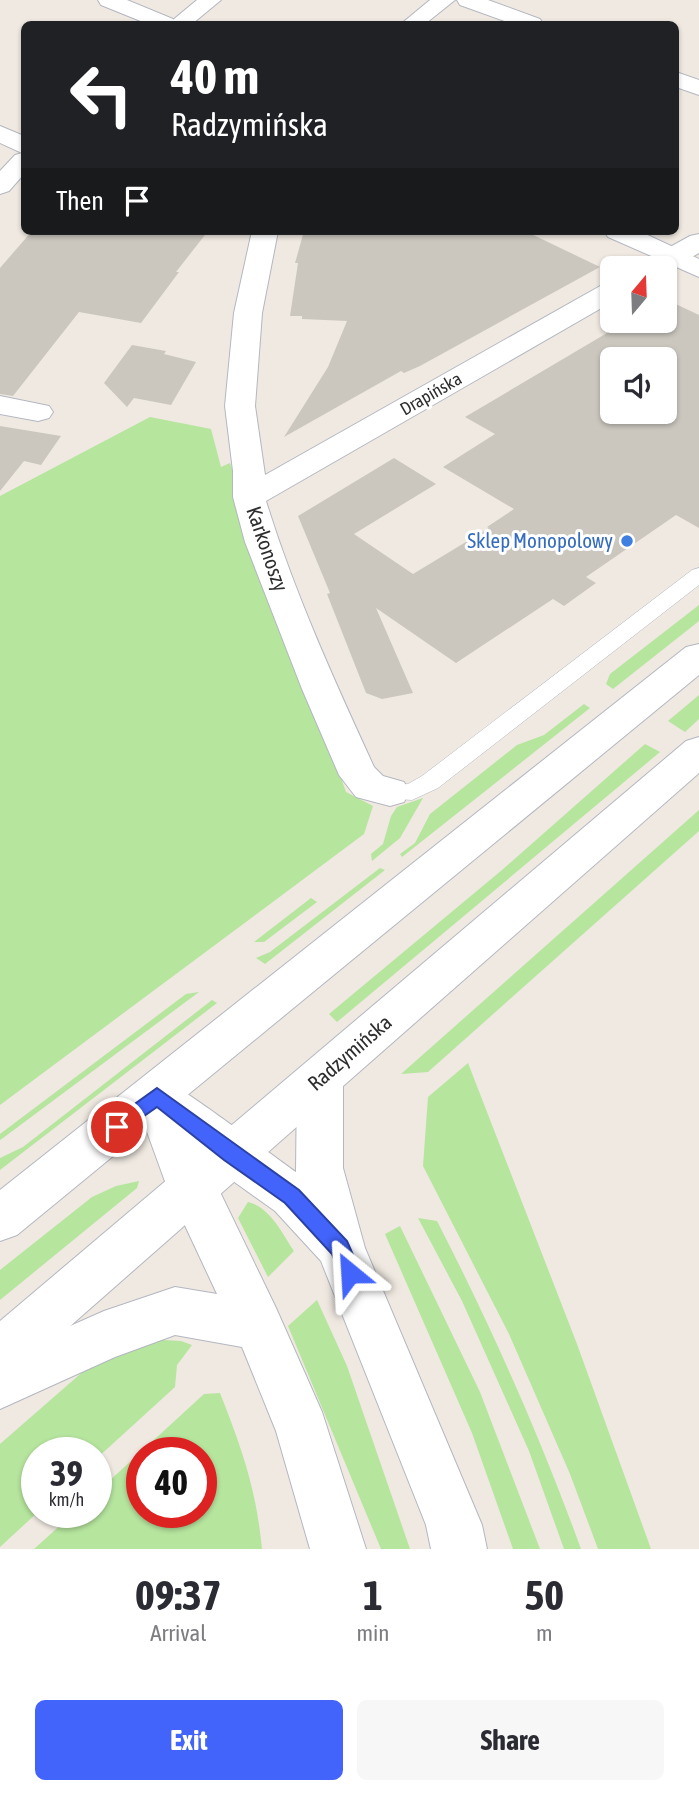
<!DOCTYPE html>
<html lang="en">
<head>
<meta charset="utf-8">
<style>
  :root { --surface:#fff; --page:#f7f7f7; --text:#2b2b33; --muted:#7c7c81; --accent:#4264fb }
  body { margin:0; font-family:"Asap Condensed",sans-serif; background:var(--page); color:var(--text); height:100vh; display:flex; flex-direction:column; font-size:26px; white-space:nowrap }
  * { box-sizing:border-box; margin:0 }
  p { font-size:23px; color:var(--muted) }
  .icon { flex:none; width:38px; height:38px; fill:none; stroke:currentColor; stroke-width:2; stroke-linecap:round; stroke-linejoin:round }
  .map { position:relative; height:1549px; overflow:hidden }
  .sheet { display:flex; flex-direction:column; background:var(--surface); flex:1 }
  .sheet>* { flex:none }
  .top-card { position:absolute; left:21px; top:21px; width:658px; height:214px; border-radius:10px; box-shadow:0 2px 5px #0004; background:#202124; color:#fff; overflow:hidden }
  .needle { width:46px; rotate:19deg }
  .fabs { position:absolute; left:600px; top:256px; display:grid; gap:14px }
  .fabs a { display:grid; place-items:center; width:77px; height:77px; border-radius:10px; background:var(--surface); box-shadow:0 2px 5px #0004; font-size:35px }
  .speed { position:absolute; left:21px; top:1437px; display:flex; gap:14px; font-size:35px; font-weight:700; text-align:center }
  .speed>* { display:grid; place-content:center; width:91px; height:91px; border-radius:50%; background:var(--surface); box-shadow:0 2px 5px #0004; line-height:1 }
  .speed small { font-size:18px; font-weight:400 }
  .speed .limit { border:10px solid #d22; background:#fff; color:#111 }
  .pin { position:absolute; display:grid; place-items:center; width:60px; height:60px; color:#fff; margin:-30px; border:4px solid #fff; border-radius:50%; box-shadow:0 2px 7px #0007 }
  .me { position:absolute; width:77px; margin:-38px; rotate:333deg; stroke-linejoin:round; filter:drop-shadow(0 0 5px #0008) }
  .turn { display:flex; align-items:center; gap:24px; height:147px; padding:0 35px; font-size:32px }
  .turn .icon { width:91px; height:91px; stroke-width:2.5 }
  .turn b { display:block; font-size:49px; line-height:60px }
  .then { display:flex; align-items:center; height:66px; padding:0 35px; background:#0003; gap:14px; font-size:26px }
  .eta { display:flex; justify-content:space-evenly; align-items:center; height:119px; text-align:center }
  .eta b { font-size:42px; font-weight:700; line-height:49px }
  .button { display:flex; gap:14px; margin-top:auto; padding:14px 35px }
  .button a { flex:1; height:80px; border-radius:10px; background:var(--accent); color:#fff; font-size:28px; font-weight:700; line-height:80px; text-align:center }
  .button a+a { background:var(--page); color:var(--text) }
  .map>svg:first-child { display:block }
  .green { fill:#b6e59e; fill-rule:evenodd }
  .building { fill:#cbc7bf; fill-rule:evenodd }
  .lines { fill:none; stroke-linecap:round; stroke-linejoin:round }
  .service-casing { stroke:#b4b7c1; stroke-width:1 }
  .minor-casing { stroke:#b4b7c1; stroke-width:2 }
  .tertiary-casing { stroke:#b4b7c1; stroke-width:2 }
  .secondary-casing { stroke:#b4b7c1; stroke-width:2 }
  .service { fill:#fff; fill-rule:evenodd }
  .minor { fill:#fff; fill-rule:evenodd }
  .tertiary { fill:#fff; fill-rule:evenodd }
  .secondary { fill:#fff; fill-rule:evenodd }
  .route { fill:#4264fb; stroke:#2b41a3; stroke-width:2 }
  .shop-dot { fill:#3f7fe0; stroke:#fff; stroke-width:2.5 }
  .labels { text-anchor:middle; stroke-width:6; stroke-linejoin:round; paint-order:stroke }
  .far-street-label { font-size:18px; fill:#2e2e2e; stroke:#fff }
  .shop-label { font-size:21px; fill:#366cbe; stroke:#fff; text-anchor:end }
  .street-label { font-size:21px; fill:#2e2e2e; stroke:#fff }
</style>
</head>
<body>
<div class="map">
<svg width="699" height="1549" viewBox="0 0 699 1549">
  <rect width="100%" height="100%" fill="#efe9e1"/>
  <g class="green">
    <path d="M150,417L211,429L221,467L230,463L346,792L373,806L364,834L0,1105V496Z"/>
    <path d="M699,605V621L613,689L606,684L610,674Z"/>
    <path d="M699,695V719L685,732L668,721Z"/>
    <path d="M584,704L590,708L402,857L400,854L415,843L430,814L517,745L544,735Z"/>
    <path d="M645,744L660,752L337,1022L329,1014L502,870Z"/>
    <path d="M423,798L400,838L372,861L371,854L383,844L391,816L397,807Z"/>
    <path d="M699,810V831L428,1072L401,1074Z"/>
    <path d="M380,868L385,870L265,964L256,958L270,952Z"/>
    <path d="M311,898L317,902L264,942H254Z"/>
    <path d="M199,992L3,1138L0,1140V1134L186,994Z"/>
    <path d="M212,1000L217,1003L0,1170V1158L23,1147Z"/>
    <path d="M468,1063L577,1344L651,1549H598L570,1474L509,1334L423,1166L428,1097Z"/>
    <path d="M139,1181L137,1188L0,1300V1270L92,1197L116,1186Z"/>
    <path d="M248,1202C270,1207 282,1233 294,1251L268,1277L238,1218Z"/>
    <path d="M418,1218L437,1221C492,1328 540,1436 581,1549H564L529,1451L462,1301Z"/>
    <path d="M400,1226L480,1392L540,1549H513L472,1433L385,1234Z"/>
    <path d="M317,1300L347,1366L410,1549H381L288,1326Z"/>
    <path d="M147,1339L181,1341L192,1345L177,1365L175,1387L96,1459V1452H37L38,1512L0,1547V1444L94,1362Z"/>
    <path d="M220,1393C242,1449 256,1488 262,1549H34L75,1512H96V1493L204,1394ZM142,1452H201V1512H142Z"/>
  </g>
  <g class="building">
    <path d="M32,231H208L176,272H179L141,323L79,312L13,396L0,394V268Z"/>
    <path d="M304,231H525L600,267L420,366L404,373L401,371L284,437L328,367L347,321L302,319V316H290L298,263H295Z"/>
    <path d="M665,299L699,315V528L676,515L586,577L596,583L564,606L553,599L456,663L376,608L413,693L382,699L366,693L327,594L330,593L298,516L394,458L436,484L354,534L413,574L489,528L487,527L514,509L443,467L495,434L465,417L629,320H665ZM612,359H665V411H612Z"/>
    <path d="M132,345L166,351L164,354L196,362L171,405L134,398L127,407L104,383Z"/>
    <path d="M0,426L61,436L41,465L24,461L0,491Z"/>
  </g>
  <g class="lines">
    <g class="service-casing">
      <path id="service" d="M699,568V585L438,788L412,800L382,798L379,792L382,786L408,784L422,776L692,570Z"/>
    </g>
    <g class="minor-casing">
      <g id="minor">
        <path d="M197,0H221L192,24H168Z"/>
        <path d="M430,0H455L425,24H401Z"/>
        <path d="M457,0H488L540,19L543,24H513L460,5Z"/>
        <path d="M676,72L699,80V95L676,87Z"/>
        <path d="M0,126L24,136V174L9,191L0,194V171L15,155L22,153L0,143Z"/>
        <path d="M252,231H278L262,313L255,406L265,475L602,285L612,283V302L266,501C294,592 334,680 374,767L383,776L404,782L409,792L404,802L390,806L356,797L339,775L302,689L245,542L233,497V471L225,406L234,313Z"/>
        <path d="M699,234V253L665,272V268H640L643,262L690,236Z"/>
        <path d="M0,396L49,406L53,412L49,418L38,421L0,414Z"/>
      </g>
    </g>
    <g class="tertiary-casing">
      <g id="tertiary">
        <path d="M98,0H127L173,19L176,24H148L101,5Z"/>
        <path d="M604,231H639L699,259V277L608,237Z"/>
        <path d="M320,1060L336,1065L343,1079V1168L365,1248L482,1525L487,1549H431L426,1525L321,1261L275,1211L205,1161L276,1308L322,1412L366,1549H310L276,1431L242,1347L175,1335L115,1357L0,1409V1357L104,1311L175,1287L217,1294L167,1187L134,1096L141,1082C145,1080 152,1077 156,1076C168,1076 277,1159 296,1172L297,1079L304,1065Z"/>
      </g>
    </g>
    <g class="secondary-casing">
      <g id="secondary">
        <path d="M699,644V675L17,1235L0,1241V1190L686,647Z"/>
        <path d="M699,737V773L18,1372L0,1379V1321L686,741Z"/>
      </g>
    </g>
    <use href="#service" class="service"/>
    <use href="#minor" class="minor"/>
    <use href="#tertiary" class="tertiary"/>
    <use href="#secondary" class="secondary"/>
  </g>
  <path class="route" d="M157,1088L299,1190L347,1241L361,1273L358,1280L350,1283L343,1280L332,1254L285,1203L224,1160L157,1107L117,1135L111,1133L108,1127L111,1121Z"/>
  <circle class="shop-dot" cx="627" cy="541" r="7"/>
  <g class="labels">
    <g class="far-street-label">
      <text transform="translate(431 394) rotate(-30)" y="6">Drapińska</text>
    </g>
    <g class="shop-label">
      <text x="613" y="548">Sklep Monopolowy</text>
    </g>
    <g class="street-label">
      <text transform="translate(267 549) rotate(71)" y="7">Karkonoszy</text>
      <text transform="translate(350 1053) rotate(-41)" y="7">Radzymińska</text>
    </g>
  </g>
</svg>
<div class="fabs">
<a><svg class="needle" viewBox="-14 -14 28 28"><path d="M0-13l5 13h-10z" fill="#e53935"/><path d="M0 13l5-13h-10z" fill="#7c7c81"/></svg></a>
<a><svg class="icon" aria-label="sound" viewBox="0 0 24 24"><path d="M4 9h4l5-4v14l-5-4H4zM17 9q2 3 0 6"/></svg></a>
</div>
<div class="speed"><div>39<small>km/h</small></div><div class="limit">40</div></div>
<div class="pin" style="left:117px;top:1127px;background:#d93025"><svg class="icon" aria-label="arrive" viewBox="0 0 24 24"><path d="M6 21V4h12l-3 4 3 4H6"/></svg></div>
<svg class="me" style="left:350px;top:1273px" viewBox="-20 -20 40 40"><path d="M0-17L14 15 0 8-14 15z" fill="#4264fb" stroke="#fff" stroke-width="4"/></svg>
<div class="top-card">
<div class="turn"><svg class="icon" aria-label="left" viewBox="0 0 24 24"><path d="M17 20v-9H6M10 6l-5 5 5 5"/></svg><div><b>40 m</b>Radzymińska</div></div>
<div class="then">Then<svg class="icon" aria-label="arrive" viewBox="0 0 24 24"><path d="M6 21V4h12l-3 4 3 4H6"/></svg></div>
</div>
</div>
<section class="sheet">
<div class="eta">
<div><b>09:37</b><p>Arrival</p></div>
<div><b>1</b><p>min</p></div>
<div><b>50</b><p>m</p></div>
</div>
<div class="button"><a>Exit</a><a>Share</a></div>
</section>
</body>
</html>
